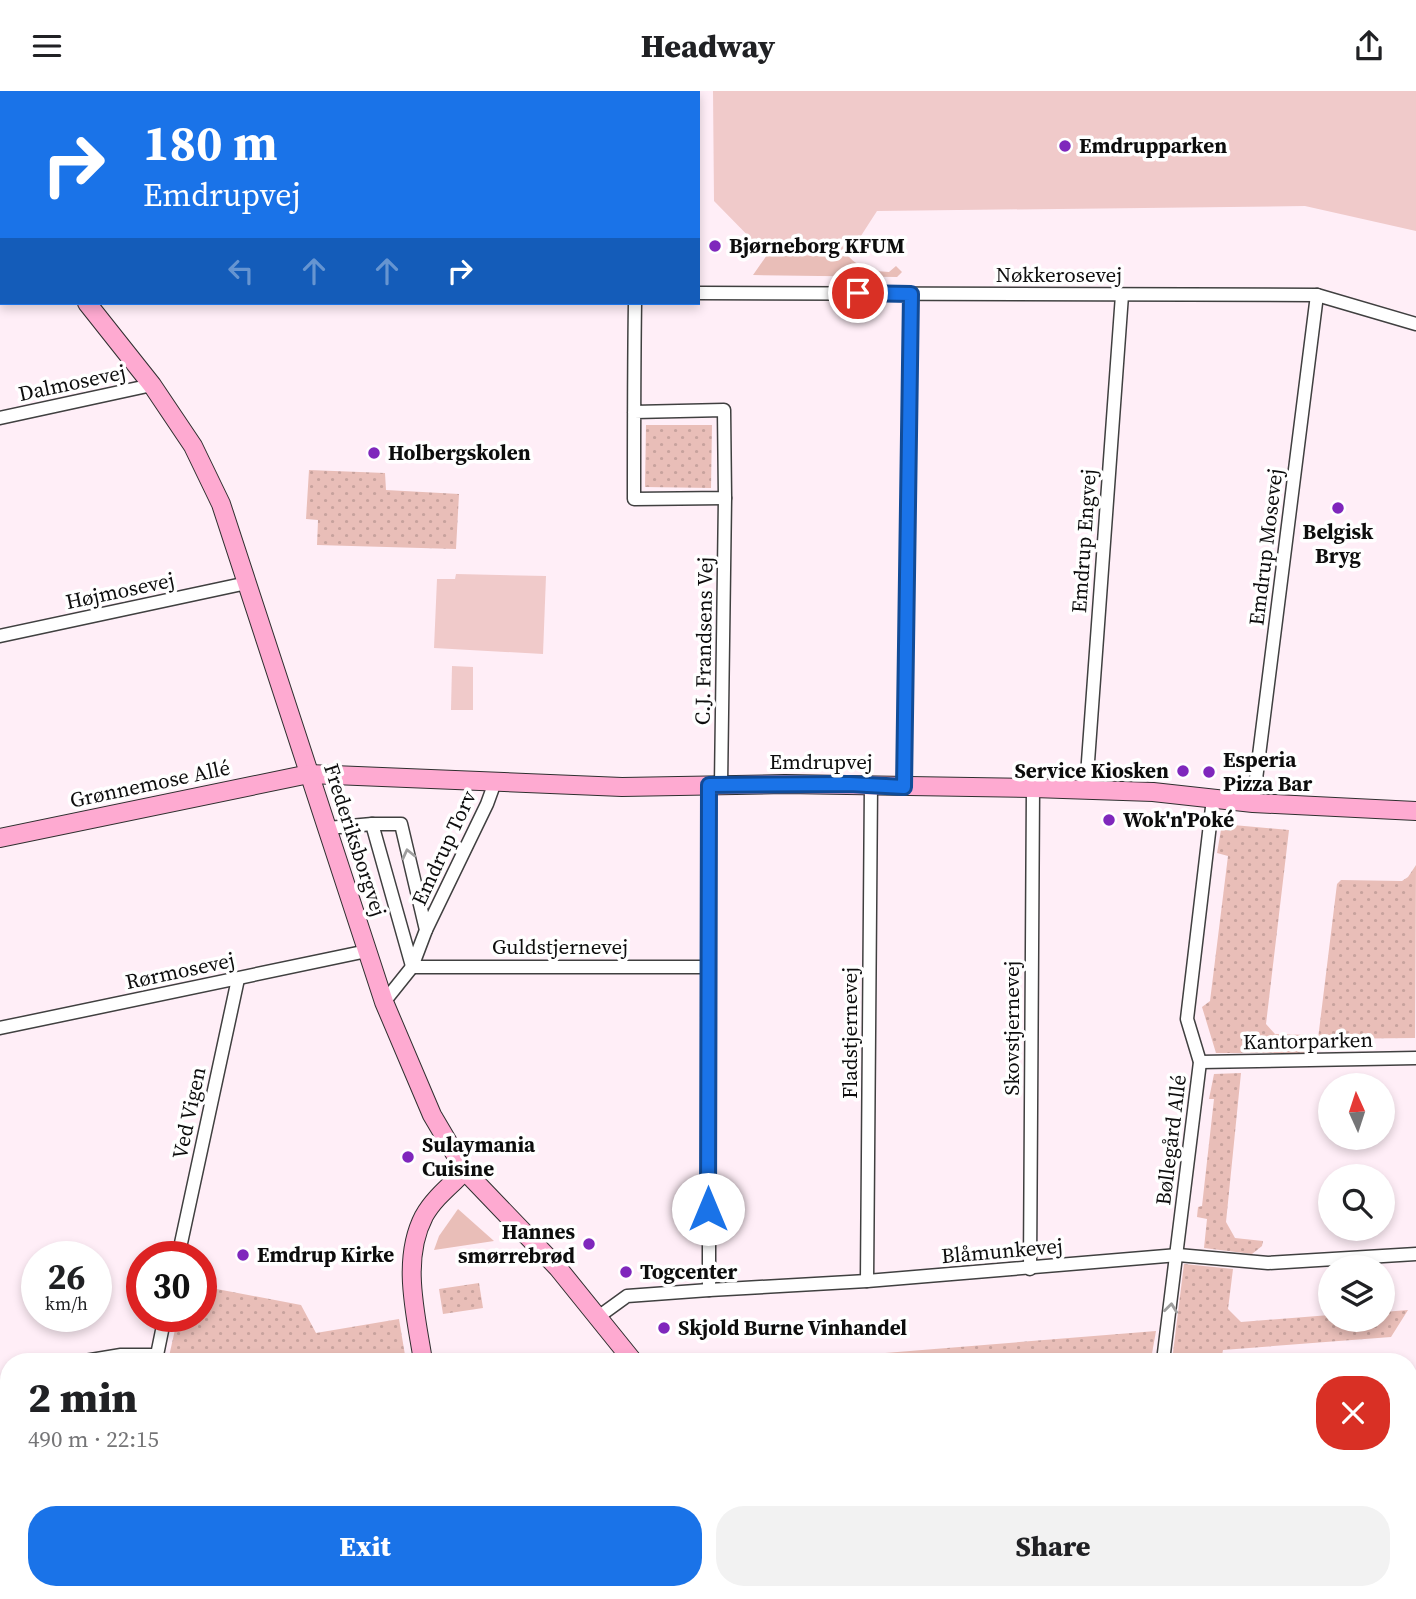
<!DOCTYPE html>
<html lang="en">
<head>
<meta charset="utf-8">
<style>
  :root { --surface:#fff; --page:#f2f2f2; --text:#202124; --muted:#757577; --accent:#1a73e8 }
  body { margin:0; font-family:"Source Serif 4",serif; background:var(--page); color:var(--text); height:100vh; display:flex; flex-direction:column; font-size:26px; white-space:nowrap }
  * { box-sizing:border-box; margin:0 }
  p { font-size:23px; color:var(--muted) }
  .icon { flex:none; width:38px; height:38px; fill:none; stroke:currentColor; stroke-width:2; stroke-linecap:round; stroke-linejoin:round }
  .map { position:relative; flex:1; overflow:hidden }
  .sheet { position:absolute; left:0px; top:1262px; width:1418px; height:247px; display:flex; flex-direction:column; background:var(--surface); border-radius:28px 28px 0 0; box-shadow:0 4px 10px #0003 }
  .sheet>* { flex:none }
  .hud { position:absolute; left:0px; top:0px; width:700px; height:214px; box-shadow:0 4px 10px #0003; background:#1a73e8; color:#fff; overflow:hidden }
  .needle { width:46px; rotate:357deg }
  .fabs { position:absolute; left:1318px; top:982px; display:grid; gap:14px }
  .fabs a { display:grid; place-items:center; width:77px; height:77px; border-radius:50%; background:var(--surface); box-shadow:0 4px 10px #0003; font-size:35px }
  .speed { position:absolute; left:21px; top:1150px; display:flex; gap:14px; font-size:35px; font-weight:700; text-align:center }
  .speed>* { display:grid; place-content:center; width:91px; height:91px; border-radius:50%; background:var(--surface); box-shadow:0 4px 10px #0003; line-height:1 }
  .speed small { font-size:18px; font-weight:400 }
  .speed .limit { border:10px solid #d22; background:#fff; color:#111 }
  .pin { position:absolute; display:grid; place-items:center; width:60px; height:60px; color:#fff; margin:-30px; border:4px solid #fff; border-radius:50%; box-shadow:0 2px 7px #0007 }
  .me { position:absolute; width:77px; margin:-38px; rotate:0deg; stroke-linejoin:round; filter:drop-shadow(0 0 5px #0008) }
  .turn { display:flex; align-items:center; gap:24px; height:147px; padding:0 28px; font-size:32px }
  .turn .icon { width:91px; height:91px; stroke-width:2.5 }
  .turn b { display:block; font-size:49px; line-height:60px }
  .lanes { display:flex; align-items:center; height:66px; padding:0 28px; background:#0003; justify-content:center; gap:35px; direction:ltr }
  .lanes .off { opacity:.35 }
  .round { display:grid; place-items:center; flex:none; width:74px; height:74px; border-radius:28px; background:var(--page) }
  .overview { display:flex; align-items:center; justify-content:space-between; height:119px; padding:0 28px }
  h1 { font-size:42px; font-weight:800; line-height:52px }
  .button { display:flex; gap:14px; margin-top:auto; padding:14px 28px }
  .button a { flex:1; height:80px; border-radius:28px; background:var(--accent); color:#fff; font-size:28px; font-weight:800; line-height:80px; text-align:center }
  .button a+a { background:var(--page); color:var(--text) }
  header { display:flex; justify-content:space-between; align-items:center; height:91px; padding:0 28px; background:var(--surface); font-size:32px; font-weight:800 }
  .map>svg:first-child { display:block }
  .grass { fill:#e9beb8 }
  .park { fill:url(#park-dots) }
  .pitch { fill:#f0caca }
  .water { fill:url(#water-rules); stroke:#3bcc41; stroke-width:2 }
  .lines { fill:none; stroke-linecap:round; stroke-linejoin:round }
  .street-casing { stroke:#404040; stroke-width:15 }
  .secondary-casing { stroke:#2f2f2f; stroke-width:20 }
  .street { stroke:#fff; stroke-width:12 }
  .secondary { stroke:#feaad1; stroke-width:18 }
  .oneway { stroke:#9e9e9e }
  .route-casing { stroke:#114b97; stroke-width:18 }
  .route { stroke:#1a73e8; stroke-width:12 }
  .poi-dot { fill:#7f27bc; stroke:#fff; stroke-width:2.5 }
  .labels { text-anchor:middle; stroke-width:7; stroke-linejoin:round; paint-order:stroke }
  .poi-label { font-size:21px; font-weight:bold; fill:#0d0d0d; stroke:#fff; text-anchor:start }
  .street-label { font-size:21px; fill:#0d0d0d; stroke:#fff }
</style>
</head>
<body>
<header><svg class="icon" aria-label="menu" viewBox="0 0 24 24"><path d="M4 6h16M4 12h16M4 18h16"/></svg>Headway<svg class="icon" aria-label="share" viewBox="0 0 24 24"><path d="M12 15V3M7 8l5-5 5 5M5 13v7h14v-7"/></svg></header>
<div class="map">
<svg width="1416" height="1508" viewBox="0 0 1416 1508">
  <defs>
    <pattern id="park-dots" width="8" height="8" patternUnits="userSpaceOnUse" patternTransform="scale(1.75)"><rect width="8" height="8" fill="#e9beb8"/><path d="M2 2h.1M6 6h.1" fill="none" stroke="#c7a29d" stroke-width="1.8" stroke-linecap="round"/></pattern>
    <pattern id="water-rules" width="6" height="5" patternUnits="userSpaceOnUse" patternTransform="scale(1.75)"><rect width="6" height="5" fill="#b3f5b4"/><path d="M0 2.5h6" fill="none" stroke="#99d19a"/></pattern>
  </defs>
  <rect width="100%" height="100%" fill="#ffeef7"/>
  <g class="grass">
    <path d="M767,164L848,165C861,178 871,180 889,181L896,175L902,181L897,186L753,184Z"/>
    <path d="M458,1118L494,1150L434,1159L439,1145Z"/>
  </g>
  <g class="park">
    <path d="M646,334H712L711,397L645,396Z"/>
    <path d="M309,379L385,382L386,399L459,403L456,458L317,454L318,429L306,428Z"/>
    <path d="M1222,733L1289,739L1266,933L1275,943L1310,944L1307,962H1216L1202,916L1210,910L1228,765L1217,762Z"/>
    <path d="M1416,774L1415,947L1318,948L1337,793L1341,789L1402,790L1408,786Z"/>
    <path d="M1241,982L1226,1131L1235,1147L1263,1150L1262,1155L1252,1163L1204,1157L1207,1128L1197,1126L1198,1116L1202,1115L1214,1008H1209L1214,983Z"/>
    <path d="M1184,1173L1233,1178L1228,1218L1241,1231L1330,1224V1228H1382L1383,1221L1408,1219L1391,1246L1223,1259L1221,1270H1172Z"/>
    <path d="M479,1192L483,1217L443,1223L439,1198Z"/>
    <path d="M201,1195L301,1214L316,1242L399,1228L406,1270H111L121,1269L168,1270L178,1225H201Z"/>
    <path d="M1156,1240L1151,1268L1134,1270H849L848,1265Z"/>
    <path d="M1409,1321L1416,1322V1422L1409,1421Z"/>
    <path d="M9,1328V1500H410L405,1508H0V1338Z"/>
    <path d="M481,1500H667L668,1508H482Z"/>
    <path d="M1138,1500H1176L1175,1508H1137Z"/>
  </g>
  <g class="pitch">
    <path d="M713,0H1416V140L1305,115L877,120L848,165L767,164L714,110Z"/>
    <path d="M456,483L546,485L543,563L434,557L437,488H455Z"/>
    <path d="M452,575L473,576V619H451Z"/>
  </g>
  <path class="water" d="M9,1444V1500H200L202,1508H0V1452Z"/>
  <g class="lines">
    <g class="street-casing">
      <g id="street">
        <path d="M186,0L187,2"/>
        <path d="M412,2V0"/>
        <path d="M595,2V0"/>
        <path d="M698,202L1317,204L1416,233"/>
        <path d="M634,321L724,319L725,407L634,408C634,343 634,277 635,212"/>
        <path d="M0,327L152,294"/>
        <path d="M0,545L247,492"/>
        <path d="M721,694L725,407"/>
        <path d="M904,696L911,203"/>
        <path d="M1086,698L1122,204"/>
        <path d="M1253,712L1317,204"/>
        <path d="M372,733H401L426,839L412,876L384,911"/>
        <path d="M328,737L372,733L412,875"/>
        <path d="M426,839L487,713L495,691"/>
        <path d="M412,876H708"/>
        <path d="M0,937L367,860"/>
        <path d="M1200,971L1416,967"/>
        <path d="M178,1166L238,888"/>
        <path d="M1030,1178L1033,697"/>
        <path d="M867,1190L871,693"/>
        <path d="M709,1199V694"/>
        <path d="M598,1226L627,1205L709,1199L867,1190L1178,1164L1268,1172L1416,1163"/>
        <path d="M85,1270L121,1264H157L165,1225"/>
        <path d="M1163,1270L1200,971L1187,928L1213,708"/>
        <path d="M1409,1311L1416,1312"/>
        <path d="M0,1327L9,1316"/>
        <path d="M1409,1428H1416"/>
        <path d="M1311,1500V1508"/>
        <path d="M720,1508L781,1500"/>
        <path d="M928,1508V1500"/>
        <path d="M1129,1508L1130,1500"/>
        <path d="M1180,1508L1181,1500"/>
      </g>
    </g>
    <g class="secondary-casing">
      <g id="secondary">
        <path d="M0,115L2,117"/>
        <path d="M87,212L152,294L193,355L221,413L384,911L432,1024L465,1080L558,1177L633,1270"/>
        <path d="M0,747L309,683L622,696L785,693L1033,697L1153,701L1253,712L1416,720"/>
        <path d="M423,1270C416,1224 401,1169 424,1125C434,1107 451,1094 465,1080"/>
        <path d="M704,1500L706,1508"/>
        <path d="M429,1508L432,1500"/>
      </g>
    </g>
    <use href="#street" class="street"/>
    <use href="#secondary" class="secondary"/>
  </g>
  <defs><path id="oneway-chevron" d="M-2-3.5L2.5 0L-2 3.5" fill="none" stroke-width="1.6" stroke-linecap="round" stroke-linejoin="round" transform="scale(1.75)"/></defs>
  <g class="oneway">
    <use href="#oneway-chevron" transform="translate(408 763) rotate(-103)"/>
    <use href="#oneway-chevron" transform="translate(1171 1217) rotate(-83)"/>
  </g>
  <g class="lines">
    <g class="route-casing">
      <path id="route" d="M708,1118L709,694L849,693L904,696L911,203L858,202"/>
    </g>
    <use href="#route" class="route"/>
  </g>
  <g class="poi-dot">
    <circle cx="1065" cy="55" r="7"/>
    <circle cx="715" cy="155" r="7"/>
    <circle cx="374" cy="362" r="7"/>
    <circle cx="1338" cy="417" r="7"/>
    <circle cx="1183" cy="680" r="7"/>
    <circle cx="1209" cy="681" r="7"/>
    <circle cx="1109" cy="729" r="7"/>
    <circle cx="408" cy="1066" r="7"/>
    <circle cx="589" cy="1153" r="7"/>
    <circle cx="243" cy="1164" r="7"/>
    <circle cx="626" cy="1181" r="7"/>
    <circle cx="664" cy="1237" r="7"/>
  </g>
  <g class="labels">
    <g class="poi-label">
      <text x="1079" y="62">Emdrupparken</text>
      <text x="729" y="162">Bjørneborg KFUM</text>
      <text x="388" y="369">Holbergskolen</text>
      <text x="1338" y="448" text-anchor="middle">Belgisk<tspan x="1338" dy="24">Bryg</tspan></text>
      <text x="1223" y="676">Esperia<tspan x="1223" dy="24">Pizza Bar</tspan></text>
      <text x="1169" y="687" text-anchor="end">Service Kiosken</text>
      <text x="1123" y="736">Wok'n'Poké</text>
      <text x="422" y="1061">Sulaymania<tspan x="422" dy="24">Cuisine</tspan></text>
      <text x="575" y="1148" text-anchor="end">Hannes<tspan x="575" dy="24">smørrebrød</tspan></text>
      <text x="257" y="1171">Emdrup Kirke</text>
      <text x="640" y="1188">Togcenter</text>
      <text x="678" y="1244">Skjold Burne Vinhandel</text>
    </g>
    <g class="street-label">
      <text x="1059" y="191">Nøkkerosevej</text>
      <text transform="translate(72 292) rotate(-12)" y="7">Dalmosevej</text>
      <text transform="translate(1084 450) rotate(-86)" y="7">Emdrup Engvej</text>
      <text transform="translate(1266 456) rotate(-83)" y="7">Emdrup Mosevej</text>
      <text transform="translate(120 500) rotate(-12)" y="7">Højmosevej</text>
      <text transform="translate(704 550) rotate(-89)" y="7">C.J. Frandsens Vej</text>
      <text x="821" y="678">Emdrupvej</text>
      <text transform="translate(150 693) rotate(-12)" y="7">Grønnemose Allé</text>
      <text transform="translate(355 749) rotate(72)" y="7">Frederiksborgvej</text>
      <text transform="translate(444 757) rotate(-65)" y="7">Emdrup Torv</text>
      <text x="560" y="863">Guldstjernevej</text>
      <text transform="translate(180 880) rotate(-12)" y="7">Rørmosevej</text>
      <text transform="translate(1012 937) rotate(-90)" y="7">Skovstjernevej</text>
      <text transform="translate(850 942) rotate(-90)" y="7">Fladstjernevej</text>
      <text transform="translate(1308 950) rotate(-1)" y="7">Kantorparken</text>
      <text transform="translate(189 1022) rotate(-78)" y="7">Ved Vigen</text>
      <text transform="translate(1171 1049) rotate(-83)" y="7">Bøllegård Allé</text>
      <text transform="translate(1002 1160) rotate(-5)" y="7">Blåmunkevej</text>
    </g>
  </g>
</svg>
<div class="fabs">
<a><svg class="needle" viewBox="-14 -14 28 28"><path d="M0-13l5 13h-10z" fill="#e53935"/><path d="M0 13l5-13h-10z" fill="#757577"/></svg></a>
<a><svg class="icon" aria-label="search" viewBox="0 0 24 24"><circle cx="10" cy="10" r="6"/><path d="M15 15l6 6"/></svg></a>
<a><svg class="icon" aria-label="layers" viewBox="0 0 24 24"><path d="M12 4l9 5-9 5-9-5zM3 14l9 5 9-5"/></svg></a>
</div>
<div class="speed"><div>26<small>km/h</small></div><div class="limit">30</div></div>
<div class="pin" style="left:858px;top:202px;background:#d93025"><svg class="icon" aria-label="arrive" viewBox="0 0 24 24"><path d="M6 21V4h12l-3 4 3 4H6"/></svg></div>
<svg class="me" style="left:708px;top:1118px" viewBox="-20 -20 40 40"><circle r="19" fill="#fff"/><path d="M0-13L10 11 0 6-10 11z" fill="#1a73e8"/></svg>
<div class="hud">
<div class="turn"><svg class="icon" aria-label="right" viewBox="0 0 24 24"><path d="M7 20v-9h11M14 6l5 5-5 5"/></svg><div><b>180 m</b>Emdrupvej</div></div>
<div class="lanes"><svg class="icon off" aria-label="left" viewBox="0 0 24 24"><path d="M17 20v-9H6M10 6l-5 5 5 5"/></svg><svg class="icon off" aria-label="ahead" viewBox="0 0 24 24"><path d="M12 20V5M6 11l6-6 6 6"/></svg><svg class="icon off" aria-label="ahead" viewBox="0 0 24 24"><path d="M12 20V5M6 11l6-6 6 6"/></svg><svg class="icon" aria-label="right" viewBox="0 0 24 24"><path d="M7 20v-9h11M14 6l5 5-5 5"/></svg></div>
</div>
<section class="sheet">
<div class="overview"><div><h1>2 min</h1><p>490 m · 22:15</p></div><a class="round" style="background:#d93025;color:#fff"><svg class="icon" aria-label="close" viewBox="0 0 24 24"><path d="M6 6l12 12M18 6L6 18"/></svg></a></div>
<div class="button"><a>Exit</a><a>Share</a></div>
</section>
</div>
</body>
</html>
